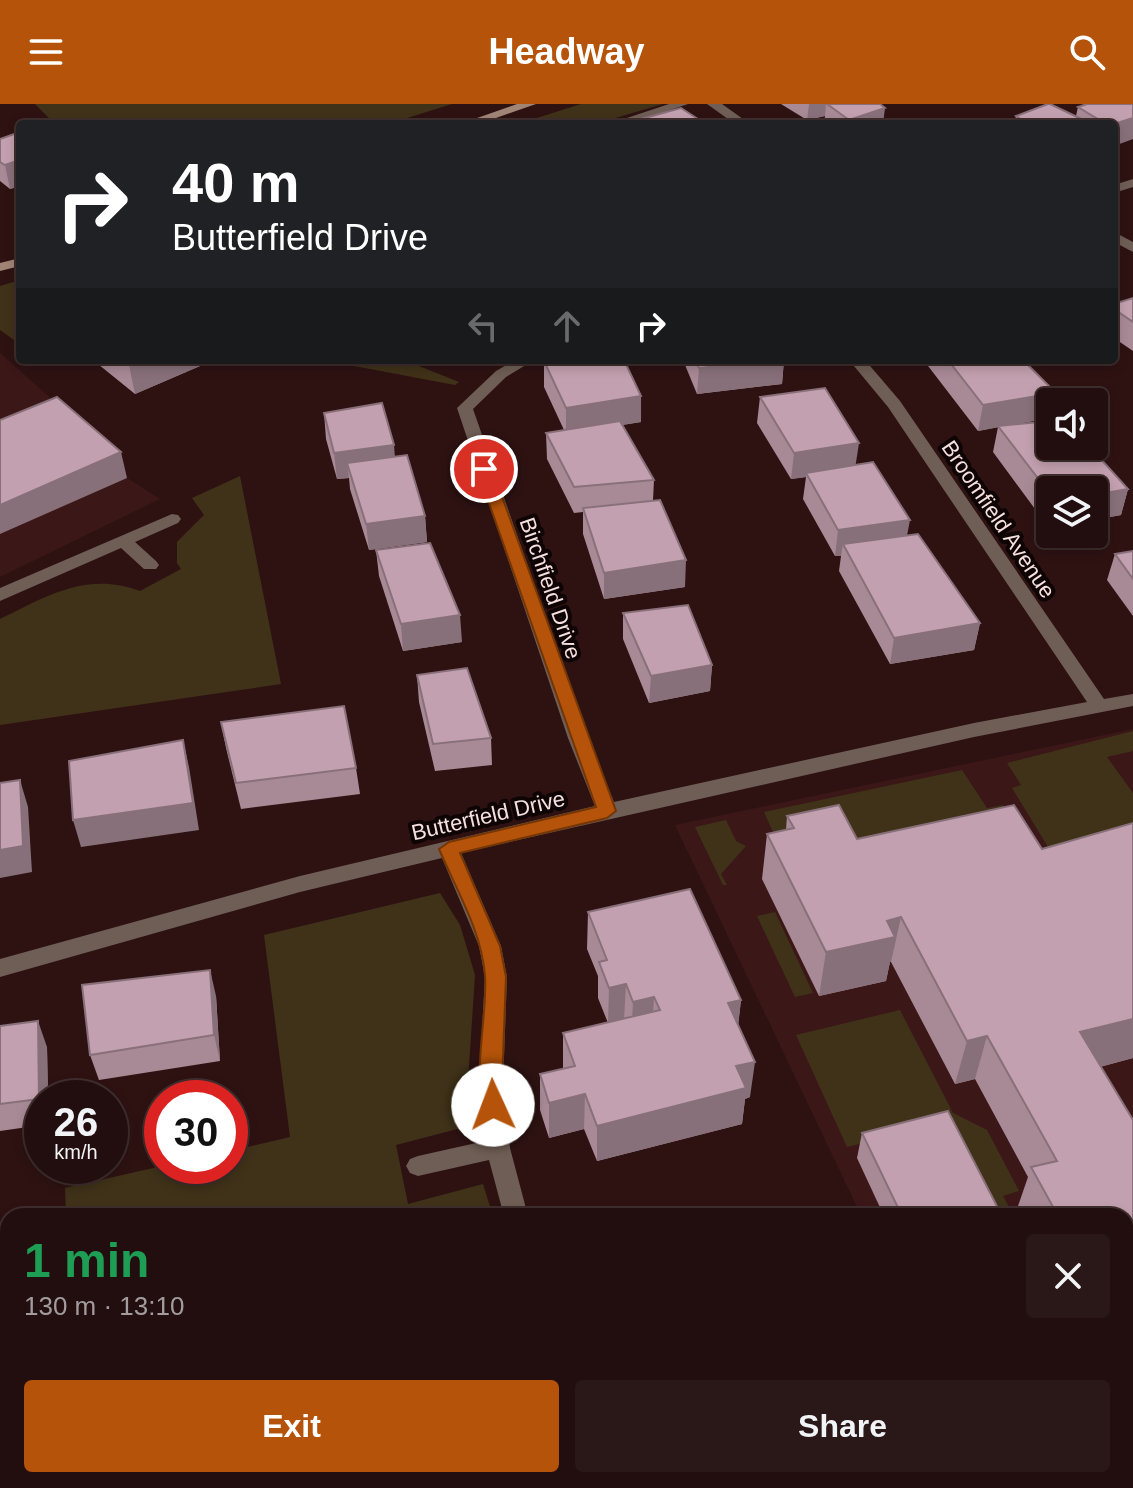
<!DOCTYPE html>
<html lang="en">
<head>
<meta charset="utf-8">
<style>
  :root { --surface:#220e0e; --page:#2a1717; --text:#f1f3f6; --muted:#a29c9e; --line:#3f2e2e; --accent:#b45309 }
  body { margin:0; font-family:Arial,sans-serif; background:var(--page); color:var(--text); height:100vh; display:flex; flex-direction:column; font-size:30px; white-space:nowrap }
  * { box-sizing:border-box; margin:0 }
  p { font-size:26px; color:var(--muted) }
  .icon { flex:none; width:44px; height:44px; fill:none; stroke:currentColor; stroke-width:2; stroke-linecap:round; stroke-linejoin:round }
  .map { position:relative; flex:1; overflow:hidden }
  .details { position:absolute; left:0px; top:1104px; width:1134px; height:280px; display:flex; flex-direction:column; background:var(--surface); border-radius:24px 24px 0 0; box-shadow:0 4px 12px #0003,0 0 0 2px var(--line) }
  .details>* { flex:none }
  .top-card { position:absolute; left:16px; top:16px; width:1102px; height:244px; border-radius:8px; box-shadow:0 4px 12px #0003,0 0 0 2px var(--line); background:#202124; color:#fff; overflow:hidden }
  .buttons { position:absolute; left:1036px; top:284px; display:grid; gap:16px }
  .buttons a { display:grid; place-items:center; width:72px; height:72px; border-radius:8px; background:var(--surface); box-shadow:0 4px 12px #0003,0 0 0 2px var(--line); font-size:40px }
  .speed { position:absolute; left:24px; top:976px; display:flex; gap:16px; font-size:40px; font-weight:700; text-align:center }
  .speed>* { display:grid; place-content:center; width:104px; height:104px; border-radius:50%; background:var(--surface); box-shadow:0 4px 12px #0003,0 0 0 2px var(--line); line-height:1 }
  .speed small { font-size:20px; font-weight:400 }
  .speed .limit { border:12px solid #d22; background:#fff; color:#111 }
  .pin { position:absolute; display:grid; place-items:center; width:68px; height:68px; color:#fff; margin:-34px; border:4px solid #fff; border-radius:50%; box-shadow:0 2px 8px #0007 }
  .me { position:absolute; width:88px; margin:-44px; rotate:358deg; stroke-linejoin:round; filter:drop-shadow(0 0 6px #0008) }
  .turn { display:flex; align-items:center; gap:28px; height:168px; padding:0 24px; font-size:36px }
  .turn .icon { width:104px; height:104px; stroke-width:2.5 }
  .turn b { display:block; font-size:56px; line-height:68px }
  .lanes { display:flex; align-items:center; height:76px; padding:0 24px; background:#0003; justify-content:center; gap:40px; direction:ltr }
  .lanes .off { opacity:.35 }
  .round { display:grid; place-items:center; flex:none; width:84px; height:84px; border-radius:8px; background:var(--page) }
  .headline { display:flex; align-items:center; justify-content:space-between; height:136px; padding:0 24px }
  h1 { font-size:48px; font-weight:800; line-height:60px; color:#1e9e55 }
  .button { display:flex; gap:16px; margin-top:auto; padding:16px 24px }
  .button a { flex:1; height:92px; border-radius:8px; background:var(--accent); color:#fff; font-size:32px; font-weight:800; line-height:92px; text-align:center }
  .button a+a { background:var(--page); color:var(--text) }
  header { display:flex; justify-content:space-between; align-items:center; height:104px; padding:0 24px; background:var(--accent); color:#fff; font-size:36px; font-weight:800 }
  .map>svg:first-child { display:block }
  .built { fill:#3b1718 }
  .green { fill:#403219 }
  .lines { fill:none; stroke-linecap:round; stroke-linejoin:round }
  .lane { fill:#6f5e55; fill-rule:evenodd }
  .street { fill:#6f5e55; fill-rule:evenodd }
  .secondary { fill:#a08576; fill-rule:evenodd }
  .wall { fill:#a88a96 }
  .shaded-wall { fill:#88707a }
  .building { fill:#c3a0af; stroke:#88707a; stroke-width:2 }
  .route { fill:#b45309; stroke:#753606; stroke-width:2 }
  .labels { text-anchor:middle; stroke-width:8; stroke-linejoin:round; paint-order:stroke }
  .street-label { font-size:22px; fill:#f5e0df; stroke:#0e0404 }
</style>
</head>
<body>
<header><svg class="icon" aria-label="menu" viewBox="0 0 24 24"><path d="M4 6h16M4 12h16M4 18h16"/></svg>Headway<svg class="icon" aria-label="search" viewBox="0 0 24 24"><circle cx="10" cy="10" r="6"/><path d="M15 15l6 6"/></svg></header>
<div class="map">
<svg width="1133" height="1384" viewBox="0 0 1133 1384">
  <rect width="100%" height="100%" fill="#2e1212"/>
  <g class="built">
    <path d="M0,249L55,298L63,318L127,374L160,395L0,473Z"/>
    <path d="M1133,625V1384H584L581,1376H1126V1112H838L858,1105L675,721Z"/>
  </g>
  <g class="green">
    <path d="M35,0H452L388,20H55Z"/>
    <path d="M581,0H663L595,20H518Z"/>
    <path d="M20,176V234L14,236L0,226V182Z"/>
    <path d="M340,256H404L459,278L455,281L349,261Z"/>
    <path d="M240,372L281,580L0,621V515C47,492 87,467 140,487L181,465L177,459V438L204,411L192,394Z"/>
    <path d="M1133,627V647L1107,653L1133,689V761L1064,769L1012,684L1021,681L1007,659Z"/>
    <path d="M962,666L987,704L1003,701L1050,777L888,769L802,722L773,728L764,708Z"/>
    <path d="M726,716L736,737L746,742L721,770L727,781H723L695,723Z"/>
    <path d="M440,789L460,821L475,871L465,1023L396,1041L408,1100L483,1080L493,1112H66L65,1084L162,1062H230V1047L290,1033L264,831Z"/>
    <path d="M775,808L813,889L795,893L757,812Z"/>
    <path d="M900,906L953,1009L987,1026L1019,1087L1003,1092L1014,1112H982L941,1020L847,1043L796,931Z"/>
    <path d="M1126,1334L1133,1348V1384H931L928,1376H1126Z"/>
    <path d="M79,1376H498L501,1384H79Z"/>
    <path d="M595,1376H903L906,1384H598Z"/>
  </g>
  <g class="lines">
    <path class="lane" d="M172,410L178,411L181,415L178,419L135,438L156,457L159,461L156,465H144L121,444L0,497V484Z"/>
    <g class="street">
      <path d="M669,0H688L629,20H609Z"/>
      <path d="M707,0H722L750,20H735Z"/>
      <path d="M1133,75V83L1114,89V81Z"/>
      <path d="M1114,128L1133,138V148L1114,138Z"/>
      <path d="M515,256H534L506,273L473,305L588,634L614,698L974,619L1087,598L888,303L849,256H865L900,297L1104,595L1133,590V602L974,633L461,749L501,842L507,873L503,980L510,1044L528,1112H504L489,1056L418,1072L410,1069L406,1062L410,1055L418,1052L485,1037L479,980L485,873L479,842L442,754L300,788L0,873V855L300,772L595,702L568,634L457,304L496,267Z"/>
    </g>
    <g class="secondary">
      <path d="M517,0H536L479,20H460Z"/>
      <path d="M20,154V162L0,167V159Z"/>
    </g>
  </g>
  <g class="wall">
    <path d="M781,0H880L883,20H824L825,12L807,16Z"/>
    <path d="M1133,0L1114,20H1014L1016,12H1076L1078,3Z"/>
    <path d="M20,28V82L10,85L0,77V35Z"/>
    <path d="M1133,194V247L1114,234V200Z"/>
    <path d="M93,256H214L135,290Z"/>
    <path d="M683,256H784L782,280L697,290Z"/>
    <path d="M926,256H1023L1056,289L1054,298H1050V314L1009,321L1050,317V342H1089L1128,385L1121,411L1094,416V386H1050L1049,424L993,348L998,323L978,327L925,258Z"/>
    <path d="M544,257L641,292V318L622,321L654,376L653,396L685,483L604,495L583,430V408L574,409L547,355L546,329L564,326L544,283Z"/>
    <path d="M760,293L856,361L907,431L980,519L974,546L890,560L839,467L841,452H835L803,395L806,373L791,375L757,319Z"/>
    <path d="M324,309L395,353L425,412L427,438L369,446L350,385L349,374L337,375L326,335Z"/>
    <path d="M376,446L462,538L403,547L379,472Z"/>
    <path d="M1133,447V512L1107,476L1115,450Z"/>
    <path d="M623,509L712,561L710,587L649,599L623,535Z"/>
    <path d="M417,571L491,634L492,661L435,667L419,598Z"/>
    <path d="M221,618L356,664L360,690L241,705L226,644Z"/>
    <path d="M787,712L857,735L1042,745L1133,719V954L1100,963L1133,1016V1325L1126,1311V1112H1020L1017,1105L1028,1073L975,975L955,980L891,858H890L886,877L819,892L762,775L767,730L786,726Z"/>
    <path d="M588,808L741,896L738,921L750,993L745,995L742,1020L597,1057L584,1025L549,1034L540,1006V970L563,965V929L608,919L598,894V872L587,845Z"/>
    <path d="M216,892L220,957L99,976L90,951Z"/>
    <path d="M0,922L47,943L48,994H42V1021L0,1027Z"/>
    <path d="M862,1029L1002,1112H884L857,1054Z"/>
  </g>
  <g class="shaded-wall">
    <path d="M809,0H826L825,12L807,16Z"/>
    <path d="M885,4L883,20H849V16Z"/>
    <path d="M1133,14V35L1114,42V20Z"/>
    <path d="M20,56V82L10,85L5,61Z"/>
    <path d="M128,256H214L135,290Z"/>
    <path d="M770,256H784L782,280L697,290L699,264Z"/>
    <path d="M1056,289L1054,298H1050V314L978,327L983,301Z"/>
    <path d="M641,292V318L566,330V304Z"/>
    <path d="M859,339L855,365L806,369V373L791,375L794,349Z"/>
    <path d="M394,341L396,367L347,359L349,374L337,375L334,349Z"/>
    <path d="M121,348L127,374L0,430V401Z"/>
    <path d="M1128,385L1121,411L1094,416V391Z"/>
    <path d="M425,412L427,438L369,446L366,420Z"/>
    <path d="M910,416L905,442L843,440L841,452H835L838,426Z"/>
    <path d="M686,456L685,483L604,495V469Z"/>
    <path d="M460,511L462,538L403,547L401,520Z"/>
    <path d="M980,519L974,546L890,560L894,534Z"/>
    <path d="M712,561L710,587L649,599L651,572Z"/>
    <path d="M183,636L189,663L199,726L81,743L73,716Z"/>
    <path d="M20,676L28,703L32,768L0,774V746Z"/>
    <path d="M901,813L891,858H890L886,877L819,892L826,848L887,817Z"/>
    <path d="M210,866L216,892L220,957L214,931Z"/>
    <path d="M626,880L624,916L608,920L609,884Z"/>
    <path d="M654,893L652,929L631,934L633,898Z"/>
    <path d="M741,896L737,932L728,899Z"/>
    <path d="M1133,915V954L1065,972L1080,928Z"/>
    <path d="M38,917L47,943L48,994H42V1002L39,995Z"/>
    <path d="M987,932L975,975L955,980L967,937Z"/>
    <path d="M755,958L750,993L745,995L742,1020L597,1057V1022L736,962Z"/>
    <path d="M585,990L584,1025L549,1034V999Z"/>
  </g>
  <g class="building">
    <path d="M827,0H880L885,4L849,16Z"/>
    <path d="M1048,0H1050L1092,20H1028L1016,12Z"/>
    <path d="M1087,0H1133V14L1114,20H1106L1078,3Z"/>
    <path d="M681,4L704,19L648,20L641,15Z"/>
    <path d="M900,15L910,20H886Z"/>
    <path d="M20,28V56L5,61L0,58V35Z"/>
    <path d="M1133,194V218L1114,205V200Z"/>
    <path d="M556,256H624L641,292L566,304L544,257Z"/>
    <path d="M695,256H770L699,264Z"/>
    <path d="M948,256H1023L1056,289L983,301Z"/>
    <path d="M825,284L859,339L794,349L760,293Z"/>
    <path d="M57,293L121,348L0,401V316Z"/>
    <path d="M382,299L394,341L334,349L324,309Z"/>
    <path d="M620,317L654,376L574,383L546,329Z"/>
    <path d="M1050,317V342H1089L1128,385L1094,391V386H1050V390L998,322Z"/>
    <path d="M407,351L425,412L366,420L347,359Z"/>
    <path d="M873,358L910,416L838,426L806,369Z"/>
    <path d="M660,396L686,456L604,469L583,404Z"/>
    <path d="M918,430L980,519L894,534L843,440Z"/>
    <path d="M430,439L460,511L401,520L376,446Z"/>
    <path d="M1133,447V475L1115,450Z"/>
    <path d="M688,501L712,561L651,572L623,509Z"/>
    <path d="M467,564L491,634L433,640L417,571Z"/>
    <path d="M344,602L356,664L236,679L221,618Z"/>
    <path d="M183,636L193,699L73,716L69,657Z"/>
    <path d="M20,676L23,742L0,746V679Z"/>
    <path d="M839,701L857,735L1014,701L1042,745L1133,719V915L1080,928L1133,1016V1250L1126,1237V1112H1058L1031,1063L1057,1057L987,932L967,937L901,813L887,817L895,833L826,848L767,730L794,724L787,712Z"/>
    <path d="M690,785L741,896L728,899L755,958L736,962L746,984L597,1022L585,990L549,999L540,970L575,962L563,929L660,906L654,893L633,898L626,880L609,884L599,858L607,856L588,808Z"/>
    <path d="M210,866L214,931L90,951L82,881Z"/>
    <path d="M38,917L39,995L0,1000V922Z"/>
    <path d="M948,1007L1002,1112H902L862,1029Z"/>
  </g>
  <path class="route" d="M484,360L492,365L616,707L607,714L460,749L500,842L506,873L502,980L504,1001L501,1007L493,1010L486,1007C471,976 488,909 485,872C482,828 456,785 439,745L449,738L596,703L477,365Z"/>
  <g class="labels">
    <g class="street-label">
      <text transform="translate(999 415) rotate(56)" y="8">Broomfield Avenue</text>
      <text transform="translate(551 484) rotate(71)" y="8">Birchfield Drive</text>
      <text transform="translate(488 711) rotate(-13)" y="8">Butterfield Drive</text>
    </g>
  </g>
</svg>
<div class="buttons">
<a><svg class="icon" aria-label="sound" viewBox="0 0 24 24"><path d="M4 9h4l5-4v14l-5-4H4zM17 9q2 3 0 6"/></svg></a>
<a><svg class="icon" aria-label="layers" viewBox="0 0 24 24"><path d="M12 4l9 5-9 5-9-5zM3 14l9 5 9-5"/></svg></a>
</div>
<div class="speed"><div>26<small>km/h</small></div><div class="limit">30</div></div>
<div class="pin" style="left:484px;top:365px;background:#d93025"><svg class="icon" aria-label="arrive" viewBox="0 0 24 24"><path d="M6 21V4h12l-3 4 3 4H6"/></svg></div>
<svg class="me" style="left:493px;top:1001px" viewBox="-20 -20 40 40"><circle r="19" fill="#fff"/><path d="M0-13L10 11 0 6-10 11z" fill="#b45309"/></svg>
<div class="top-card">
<div class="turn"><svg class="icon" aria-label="right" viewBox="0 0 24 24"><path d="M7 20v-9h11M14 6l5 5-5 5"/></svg><div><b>40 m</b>Butterfield Drive</div></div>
<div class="lanes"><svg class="icon off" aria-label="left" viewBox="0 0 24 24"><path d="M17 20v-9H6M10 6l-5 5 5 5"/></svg><svg class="icon off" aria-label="ahead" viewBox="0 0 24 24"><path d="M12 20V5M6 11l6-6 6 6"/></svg><svg class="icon" aria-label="right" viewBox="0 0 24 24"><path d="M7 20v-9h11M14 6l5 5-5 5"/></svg></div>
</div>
<section class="details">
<div class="headline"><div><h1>1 min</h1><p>130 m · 13:10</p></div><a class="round"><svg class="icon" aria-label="close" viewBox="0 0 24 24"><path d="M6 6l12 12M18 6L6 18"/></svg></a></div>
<div class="button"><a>Exit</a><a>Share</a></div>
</section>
</div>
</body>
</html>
